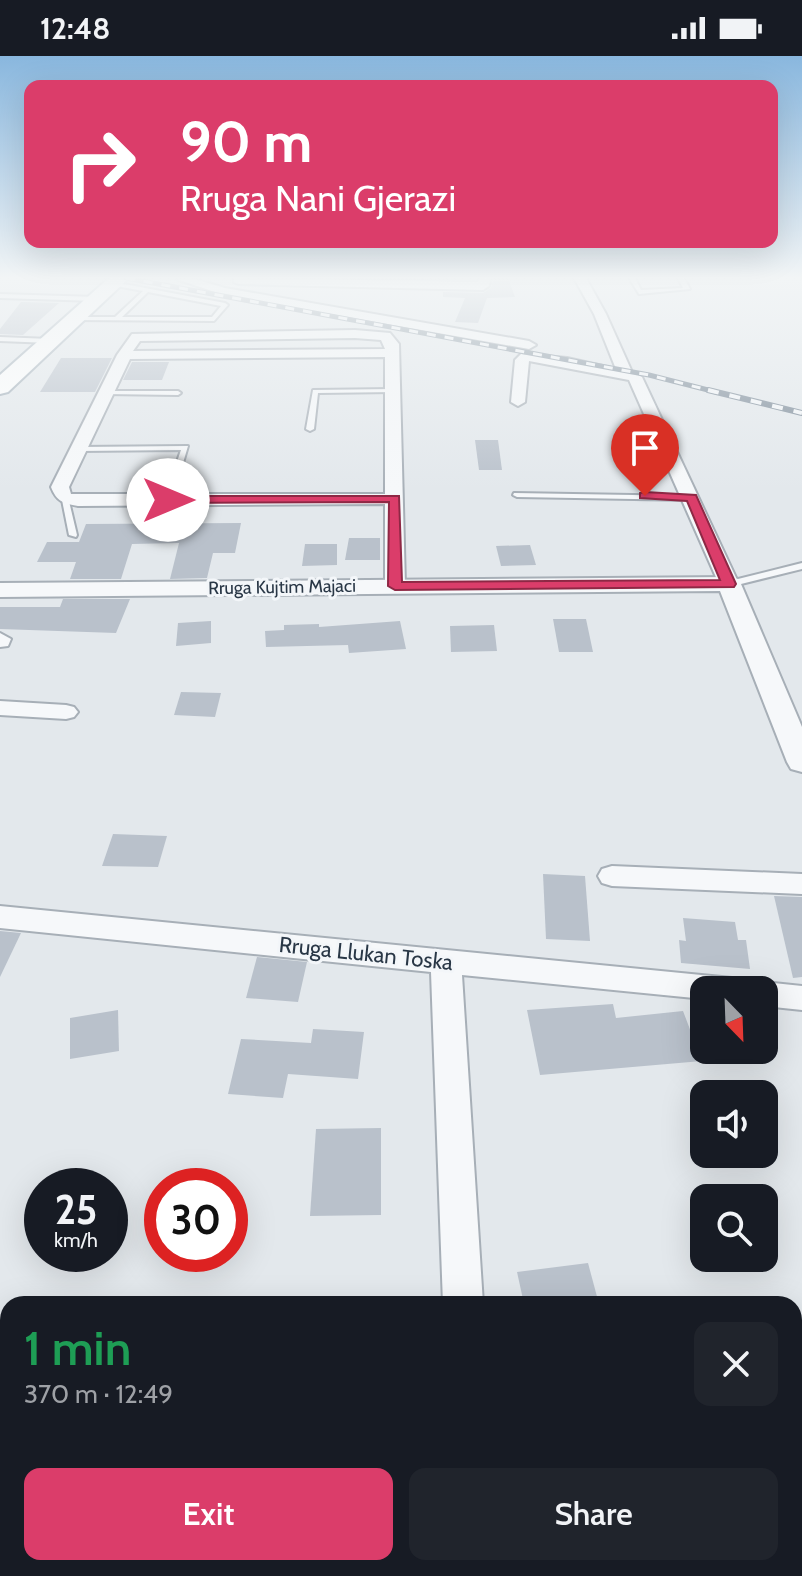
<!DOCTYPE html>
<html lang="en">
<head>
<meta charset="utf-8">
<style>
  :root { --surface:#171b24; --page:#20242c; --text:#f1f3f6; --muted:#9ea1a6; --accent:#db3d6a }
  body { margin:0; font-family:Cabin,sans-serif; background:var(--page); color:var(--text); height:100vh; display:flex; flex-direction:column; font-size:30px; white-space:nowrap }
  * { box-sizing:border-box; margin:0 }
  p { font-size:26px; color:var(--muted) }
  .icon { flex:none; width:44px; height:44px; fill:none; stroke:currentColor; stroke-width:2; stroke-linecap:round; stroke-linejoin:round }
  .map { position:relative; flex:1; overflow:hidden }
  .side { position:absolute; left:0px; top:1240px; width:802px; height:280px; display:flex; flex-direction:column; background:var(--surface); border-radius:24px 24px 0 0; box-shadow:0 8px 32px #0002 }
  .side>* { flex:none }
  .hud { position:absolute; left:24px; top:24px; width:754px; height:168px; border-radius:16px; box-shadow:0 8px 32px #0002; background:#db3d6a; color:#fff; overflow:hidden }
  .needle { width:52px; rotate:157deg }
  .tools { position:absolute; left:690px; top:920px; display:grid; gap:16px }
  .tools a { display:grid; place-items:center; width:88px; height:88px; border-radius:16px; background:var(--surface); box-shadow:0 8px 32px #0002; font-size:40px }
  .speed { position:absolute; left:24px; top:1112px; display:flex; gap:16px; font-size:40px; font-weight:700; text-align:center }
  .speed>* { display:grid; place-content:center; width:104px; height:104px; border-radius:50%; background:var(--surface); box-shadow:0 8px 32px #0002; line-height:1 }
  .speed small { font-size:20px; font-weight:400 }
  .speed .limit { border:12px solid #d22; background:#fff; color:#111 }
  .pin { position:absolute; display:grid; place-items:center; width:68px; height:68px; color:#fff; margin:-82px -34px; border-radius:50% 50% 50% 0; rotate:-45deg; box-shadow:0 0 8px #0007 }
  .pin .icon { rotate:45deg }
  .me { position:absolute; width:88px; margin:-44px; rotate:90deg; stroke-linejoin:round; filter:drop-shadow(0 0 6px #0008) }
  .turn { display:flex; align-items:center; gap:28px; height:168px; padding:0 24px; font-size:36px }
  .turn .icon { width:104px; height:104px; stroke-width:2.5 }
  .turn b { display:block; font-size:56px; line-height:68px }
  .round { display:grid; place-items:center; flex:none; width:84px; height:84px; border-radius:16px; background:var(--page) }
  .headline { display:flex; align-items:center; justify-content:space-between; height:136px; padding:0 24px }
  h1 { font-size:48px; font-weight:600; line-height:60px; color:#1e9e55 }
  .button { display:flex; gap:16px; margin-top:auto; padding:16px 24px }
  .button a { flex:1; height:92px; border-radius:16px; background:var(--accent); color:#fff; font-size:32px; font-weight:600; line-height:92px; text-align:center }
  .button a+a { background:var(--page); color:var(--text) }
  .status { display:flex; justify-content:space-between; align-items:center; height:56px; padding:0 40px; background:var(--surface); direction:ltr }
  .status svg { height:22px; fill:currentColor }
  .map>svg:first-child { display:block }
  .building { fill:#b9c1cb }
  .lines { fill:none; stroke-linecap:round; stroke-linejoin:round }
  .service-casing { stroke:#a7afb7; stroke-width:4 }
  .minor-casing { stroke:#a7afb7; stroke-width:4 }
  .tertiary-casing { stroke:#a7afb7; stroke-width:4 }
  .primary-casing { stroke:#a1aeb9; stroke-width:4 }
  .service { fill:#f6f8fa; fill-rule:evenodd }
  .minor { fill:#f6f8fa; fill-rule:evenodd }
  .tertiary { fill:#f6f8fa; fill-rule:evenodd }
  .primary { fill:#fff; fill-rule:evenodd }
  .rail-far1-casing { stroke:#7a8997; stroke-width:5 }
  .rail-casing { stroke:#7a8997; stroke-width:6 }
  .rail-far1 { stroke:#f3f6f9; stroke-width:3; stroke-dasharray:9; stroke-linecap:butt }
  .rail { stroke:#f3f6f9; stroke-width:4; stroke-dasharray:11; stroke-linecap:butt }
  .route { fill:#db3d6a; stroke:#8e2845; stroke-width:2 }
  .labels { text-anchor:middle; stroke-width:6; stroke-linejoin:round; paint-order:stroke }
  .far-street-label { font-size:18px; fill:#293746; stroke:#f3f6f9 }
  .street-label { font-size:22px; fill:#293746; stroke:#f3f6f9 }
</style>
</head>
<body>
<div class="status"><b>12:48</b><svg viewBox="0 0 49 12"><path d="M0 12V9h3v3zM5 12V6h3v6zM10 12V3h3v9zM15 12V0h3v12zM26 1h20v11H26zM47 4h2v5h-2z"/></svg></div>
<div class="map">
<svg width="802" height="1520" viewBox="0 0 802 1520">
  <rect width="100%" height="100%" fill="#e3e8ec"/>
  <g class="building">
    <path d="M494,222H508L515,241L487,242L478,267L455,266L465,242L443,241V236L483,237L491,232Z"/>
    <path d="M21,246L59,247L23,279L0,278V273Z"/>
    <path d="M61,302H112L95,336H40Z"/>
    <path d="M132,306H169L162,324H123Z"/>
    <path d="M475,384H498L502,414H479Z"/>
    <path d="M241,467L235,497H213L207,522L170,523L179,487L132,488L121,523H70L76,506H37L47,486H79L86,468Z"/>
    <path d="M349,482H380V504H345Z"/>
    <path d="M305,488H337V509L302,510Z"/>
    <path d="M530,489L536,509L501,510L496,490Z"/>
    <path d="M63,543H130L116,577L0,573V551H60Z"/>
    <path d="M553,563H586L593,596H559Z"/>
    <path d="M211,565V587L176,590L178,567Z"/>
    <path d="M400,565L406,593L349,597L348,589L266,591L265,575L284,574V569L319,568V571Z"/>
    <path d="M494,569L497,595L451,596L450,570Z"/>
    <path d="M181,636L221,637L215,661L174,659Z"/>
    <path d="M113,778L167,780L158,811L102,810Z"/>
    <path d="M543,818L585,820L590,885L546,883Z"/>
    <path d="M774,840L802,841V921L793,922Z"/>
    <path d="M683,862L735,866L738,884H746L750,913L681,907L679,884L686,885Z"/>
    <path d="M0,875L21,877L0,921Z"/>
    <path d="M257,901L307,906L298,946L246,942Z"/>
    <path d="M613,948L616,962L683,955L702,1005L540,1019L527,954Z"/>
    <path d="M118,954L119,995L70,1003V962Z"/>
    <path d="M313,973L364,976L358,1023L288,1018L283,1042L228,1038L241,983L311,987Z"/>
    <path d="M381,1072V1159L310,1160L316,1073Z"/>
    <path d="M588,1207L599,1248H524L517,1216Z"/>
  </g>
  <g class="lines">
    <g class="service-casing">
      <g id="service">
        <path d="M629,222H635L641,234L683,232L678,222H684L690,233L639,238Z"/>
        <path d="M113,226L225,247L228,249L214,265L73,264L75,261H115L143,235L111,229ZM148,236L221,250L212,261H122Z"/>
        <path d="M0,238L97,241L100,243L97,245L0,242Z"/>
        <path d="M0,281L50,283L53,285L50,287L0,285Z"/>
        <path d="M393,333L396,335L395,336L318,337L314,373L310,375L306,373L313,334Z"/>
        <path d="M106,335H178L181,337L178,339L104,338L103,337Z"/>
        <path d="M188,390L172,444L168,446L164,444L181,394L79,395L75,393L79,391Z"/>
        <path d="M514,437L692,440L696,442L692,444L517,441L513,439Z"/>
        <path d="M61,439L68,441L77,479L76,481L69,479Z"/>
        <path d="M802,507V513L729,531L724,528L726,526Z"/>
      </g>
    </g>
    <g class="minor-casing">
      <g id="minor">
        <path d="M191,222L225,232L529,285L536,289L529,293L224,239L176,223Z"/>
        <path d="M234,222L478,226L479,222H491L489,230L483,234L238,228L234,226Z"/>
        <path d="M574,222H586L606,258L632,316L642,321L739,528L736,532H722L719,528L629,324L529,305L525,346L518,350L511,346L515,304L521,298L567,302L616,313L594,258Z"/>
        <path d="M355,274L390,277L399,288L405,530L402,534L395,536L385,530V448L78,450C63,447 57,446 51,431L117,299L132,278ZM355,282L381,284L385,293L133,295L140,285ZM385,301V438H71L69,431L130,303Z"/>
        <path d="M0,577L11,583L8,590L0,591Z"/>
        <path d="M0,645L66,649L74,651L78,656L74,661L66,663L0,659Z"/>
        <path d="M612,810L802,818V838L612,830L602,827L598,820L602,813Z"/>
        <path d="M0,850L732,922L743,925L747,934H704V943L462,919L483,1248H443L431,916L0,872Z"/>
        <path d="M764,926L802,930V954L764,950V934H751L753,929Z"/>
        <path d="M0,1486L8,1487V1512H157L160,1520H0Z"/>
        <rect x="453" y="1512" width="46" height="8"/>
      </g>
    </g>
    <g class="tertiary-casing">
      <path id="tertiary" d="M729,521L738,523L741,528L802,671V716L791,713L787,706L720,535L0,541V527Z"/>
    </g>
    <g class="primary-casing">
      <path id="primary" d="M109,222H129L8,336L0,338V319Z"/>
    </g>
    <use href="#service" class="service"/>
    <use href="#minor" class="minor"/>
    <use href="#tertiary" class="tertiary"/>
    <use href="#primary" class="primary"/>
    <g class="rail-far1-casing">
      <path id="rail-far1" d="M126,222L649,319L716,336"/>
    </g>
    <g class="rail-casing">
      <path id="rail" d="M708,334L802,357"/>
    </g>
    <use href="#rail-far1" class="rail-far1"/>
    <use href="#rail" class="rail"/>
  </g>
  <linearGradient id="sky" x2="0" y2="1"><stop stop-color="#89b7de"/><stop offset="0.51" stop-color="#f2f5f6"/><stop offset="1" stop-color="#f2f5f6" stop-opacity="0"/></linearGradient>
  <rect width="802" height="435" fill="url(#sky)"/>
  <path class="route" d="M645,436L696,439L736,528L734,531L395,534L388,530L389,446L168,447L162,444L168,440H399L402,526L720,524L687,445L640,442V437Z"/>
  <g class="labels">
    <g class="far-street-label">
      <text transform="translate(282 531) rotate(-1)" y="6">Rruga Kujtim Majaci</text>
    </g>
    <g class="street-label">
      <text transform="translate(366 897) rotate(6)" y="8">Rruga Llukan Toska</text>
    </g>
  </g>
</svg>
<div class="tools">
<a><svg class="needle" viewBox="-14 -14 28 28"><path d="M0-13l5 13h-10z" fill="#e53935"/><path d="M0 13l5-13h-10z" fill="#9ea1a6"/></svg></a>
<a><svg class="icon" aria-label="sound" viewBox="0 0 24 24"><path d="M4 9h4l5-4v14l-5-4H4zM17 9q2 3 0 6"/></svg></a>
<a><svg class="icon" aria-label="search" viewBox="0 0 24 24"><circle cx="10" cy="10" r="6"/><path d="M15 15l6 6"/></svg></a>
</div>
<div class="speed"><div>25<small>km/h</small></div><div class="limit">30</div></div>
<div class="pin" style="left:645px;top:440px;background:#d93025"><svg class="icon" aria-label="arrive" viewBox="0 0 24 24"><path d="M6 21V4h12l-3 4 3 4H6"/></svg></div>
<svg class="me" style="left:168px;top:444px" viewBox="-20 -20 40 40"><circle r="19" fill="#fff"/><path d="M0-13L10 11 0 6-10 11z" fill="#db3d6a"/></svg>
<div class="hud">
<div class="turn"><svg class="icon" aria-label="right" viewBox="0 0 24 24"><path d="M7 20v-9h11M14 6l5 5-5 5"/></svg><div><b>90 m</b>Rruga Nani Gjerazi</div></div>
</div>
<section class="side">
<div class="headline"><div><h1>1 min</h1><p>370 m · 12:49</p></div><a class="round"><svg class="icon" aria-label="close" viewBox="0 0 24 24"><path d="M6 6l12 12M18 6L6 18"/></svg></a></div>
<div class="button"><a>Exit</a><a>Share</a></div>
</section>
</div>
</body>
</html>
